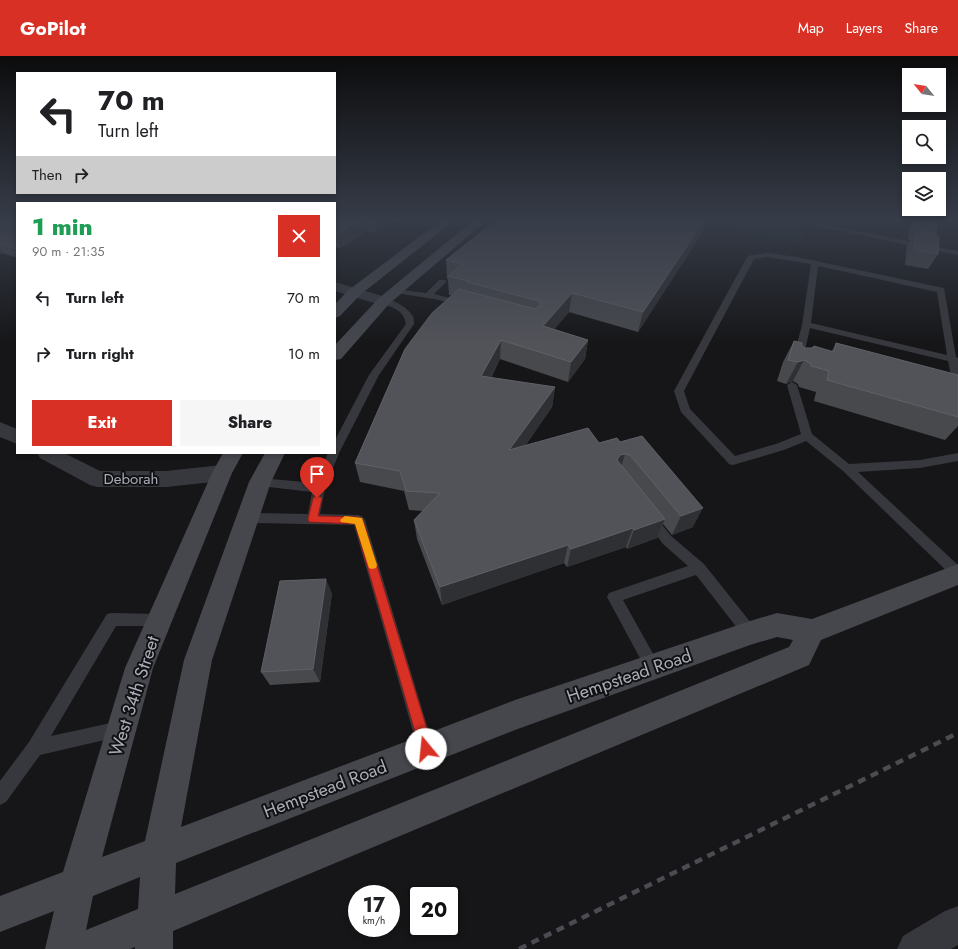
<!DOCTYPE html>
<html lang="en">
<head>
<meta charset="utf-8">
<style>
  :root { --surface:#fff; --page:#f6f6f6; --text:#202124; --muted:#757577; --accent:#d93025 }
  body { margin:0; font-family:Jost,sans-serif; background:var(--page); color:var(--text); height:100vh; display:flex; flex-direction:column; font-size:15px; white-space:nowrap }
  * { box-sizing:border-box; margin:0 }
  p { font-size:13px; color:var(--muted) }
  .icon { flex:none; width:22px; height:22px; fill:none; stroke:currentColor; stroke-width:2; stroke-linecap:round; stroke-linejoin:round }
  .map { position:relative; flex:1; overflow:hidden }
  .panel { position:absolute; left:16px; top:146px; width:320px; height:252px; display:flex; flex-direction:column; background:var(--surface); border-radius:0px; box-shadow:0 2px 6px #0003 }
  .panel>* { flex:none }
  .top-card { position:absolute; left:16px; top:16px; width:320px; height:122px; border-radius:0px; box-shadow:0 2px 6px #0003; background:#fff; color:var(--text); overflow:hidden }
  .needle { width:26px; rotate:300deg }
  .buttons { position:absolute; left:902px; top:12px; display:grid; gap:8px }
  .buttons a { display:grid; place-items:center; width:44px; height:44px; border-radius:0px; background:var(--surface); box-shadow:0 2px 6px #0003; font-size:20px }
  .speed { position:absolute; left:348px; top:829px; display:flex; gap:8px; font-size:20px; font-weight:700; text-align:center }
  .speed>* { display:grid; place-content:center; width:52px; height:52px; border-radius:50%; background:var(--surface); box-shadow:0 2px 6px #0003; line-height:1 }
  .speed small { font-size:10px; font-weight:400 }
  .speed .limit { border:2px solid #111; border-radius:6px; background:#fff; color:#111 }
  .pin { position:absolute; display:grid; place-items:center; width:34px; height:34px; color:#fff; margin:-41px -17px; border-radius:50% 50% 50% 0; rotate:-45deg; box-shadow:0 0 4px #0007 }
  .pin .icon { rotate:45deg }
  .me { position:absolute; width:44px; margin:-22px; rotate:343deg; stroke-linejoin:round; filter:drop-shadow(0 0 3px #0008) }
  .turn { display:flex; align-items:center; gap:14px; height:84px; padding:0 16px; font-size:18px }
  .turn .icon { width:52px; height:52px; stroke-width:2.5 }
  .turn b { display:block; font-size:28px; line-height:34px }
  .then { display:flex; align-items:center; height:38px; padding:0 16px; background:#0003; gap:8px; font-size:15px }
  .round { display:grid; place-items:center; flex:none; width:42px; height:42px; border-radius:0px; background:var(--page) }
  .headline { display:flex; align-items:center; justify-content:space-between; height:68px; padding:0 16px }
  h1 { font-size:24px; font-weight:800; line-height:30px; color:#1e9e55 }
  .cta { display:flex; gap:8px; margin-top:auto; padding:8px 16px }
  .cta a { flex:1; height:46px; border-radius:0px; background:var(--accent); color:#fff; font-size:16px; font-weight:800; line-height:46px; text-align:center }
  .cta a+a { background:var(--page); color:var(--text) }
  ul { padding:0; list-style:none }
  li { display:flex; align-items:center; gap:12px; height:56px; padding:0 16px }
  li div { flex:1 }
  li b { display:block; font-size:15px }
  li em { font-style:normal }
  header { display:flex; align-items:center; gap:24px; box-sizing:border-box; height:56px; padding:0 20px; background:var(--accent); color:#fff }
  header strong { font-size:19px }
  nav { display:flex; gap:22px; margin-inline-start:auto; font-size:14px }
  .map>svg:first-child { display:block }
  .green { fill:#1e261f }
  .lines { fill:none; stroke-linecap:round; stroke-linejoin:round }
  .service { fill:#37383d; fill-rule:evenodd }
  .minor { fill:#37383d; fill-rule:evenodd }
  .tertiary { fill:#37383d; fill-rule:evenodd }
  .secondary { fill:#45474d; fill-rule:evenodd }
  .rail { stroke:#4a4c52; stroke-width:4.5; stroke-dasharray:8 6; stroke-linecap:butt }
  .wall { fill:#47494d }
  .shaded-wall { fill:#2f3033 }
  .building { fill:#525359; stroke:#5f6168 }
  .route { fill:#d93025; stroke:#8d1f18 }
  .slow { fill:#f59e0b }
  .labels { text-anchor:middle; stroke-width:4; stroke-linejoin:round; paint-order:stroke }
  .street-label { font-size:15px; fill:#a8adb8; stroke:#111113 }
  .near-street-label { font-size:18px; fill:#a8adb8; stroke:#111113 }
</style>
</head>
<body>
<header>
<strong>GoPilot</strong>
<nav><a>Map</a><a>Layers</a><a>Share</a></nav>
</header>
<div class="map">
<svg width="958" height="893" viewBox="0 0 958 893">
  <rect width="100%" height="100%" fill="#161618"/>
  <path class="green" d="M713,163H809L800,188L709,169Z"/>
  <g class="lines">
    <g class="service">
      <path d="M817,167L958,195V199L815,170V168Z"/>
      <path d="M767,197L797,201L944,232L956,301L958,302V333L953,330L948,305L810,272L803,303L798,306L795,305L793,303L802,269L811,208L767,201L754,203L684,335L690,353L735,400L776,388L801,378L787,329L792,326L797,329L812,378L849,408L920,404L958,397V405L920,412L858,416L958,509V523L953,521L843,415L806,385L784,394L733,409L729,408L681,356L674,335L747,201L751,199ZM818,210L937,236L947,299L811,267Z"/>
      <path d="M439,224H445L446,226L434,238L465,246L466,248L465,250H462L435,243L395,237L391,235L395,233L426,237Z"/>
      <path d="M381,243C390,241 407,251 412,259C414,261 414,265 414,268L379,319L339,397L325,432L320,458L359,459L363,461L365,464L434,693L432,699L426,701L420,699L418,693L354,469L248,467L244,465L242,462L244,459L248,457L308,458L312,436L260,430L256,429L254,426L256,423L260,422L315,427L328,397H335V384L369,319L406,268C404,254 393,252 381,247L380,245Z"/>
      <path d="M651,458L655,460L671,480L704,508L755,572L757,577L755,582L750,584L745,582L696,519L623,544L661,612L658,617L653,619L648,617L607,541L609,537L688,510L663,488L647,466L645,463L647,460Z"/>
      <path d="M112,557L160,558L165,559L167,564L165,569L160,570H116L51,680L120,665L126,667L128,673L126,679L40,699L6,746L0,749V725L29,686L107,558Z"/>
    </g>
    <g class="minor">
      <path d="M335,226L389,242L392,245L389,248L384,250L335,235Z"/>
      <path d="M0,366L17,373V388L0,381Z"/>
      <path d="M37,397H64L100,415H166L222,409L229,412L232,417L229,422L222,425L166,431H97L90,429L40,402Z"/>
    </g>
    <path class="tertiary" d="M958,850V889L951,893H897L903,880L945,855Z"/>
    <g class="secondary">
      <path d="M443,163H456L360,239L340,260L335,262V248L350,233Z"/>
      <path d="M475,163H488L389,248L341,303L335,304V289L379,242Z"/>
      <path d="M223,397H243L232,417L153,612L102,801L145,785L184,604L249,426L265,397H285L271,426L212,604L181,771L515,644L750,565L777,557L812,563L958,508V529L821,584L809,609L173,875V893H135V891L130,893H45L54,855L0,876V840L63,816L125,612L212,417ZM777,581L793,584L789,591L175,838L176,807L515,674L750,589ZM140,821L138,853L86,874L93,840Z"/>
    </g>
    <path class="rail" d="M519,893L958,677"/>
  </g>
  <g class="wall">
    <path d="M0,163H17V202L3,197L0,198Z"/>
    <path d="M335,163H398L376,177L367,175L340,192L335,191Z"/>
    <path d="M498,163H711L638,276L569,256L554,273L588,284L585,303L568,326L500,303L491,322L555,331L552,351L525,390L599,387L617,382L693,471L672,479L663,468L657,482L627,493L626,491L567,511L564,507L442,549L417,483L414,464L423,455L409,454L404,435L360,426L355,407L451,239H449L448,223H447L446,204Z"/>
    <path d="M914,163H932L936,178V179L938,198L928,213L905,209L907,190L911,184H908L910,169Z"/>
    <path d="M794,285L805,292L832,295L836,287L958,319V370L945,384L814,345L816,336L799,331L798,328L793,325L786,328L777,325L783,306Z"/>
    <path d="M332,537L320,626L270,629L261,616Z"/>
  </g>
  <g class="shaded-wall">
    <path d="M0,163H16L0,170Z"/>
    <path d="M361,163H365L367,175L340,192L337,178Z"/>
    <path d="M374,163H398L376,177Z"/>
    <path d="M705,163H711L638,276L643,256Z"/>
    <path d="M0,193L3,197L0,198Z"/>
    <path d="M572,237L569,256L541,289L543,270Z"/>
    <path d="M501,284L500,303L481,340V320Z"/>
    <path d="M588,284L585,303L568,326L571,306Z"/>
    <path d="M804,304L793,325L786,328L798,306Z"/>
    <path d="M555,331L552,351L508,414L509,394Z"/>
    <path d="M625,398L619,418L617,404L620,399Z"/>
    <path d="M703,452L693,471L672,479L681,460Z"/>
    <path d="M665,463L657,482L627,493L634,474Z"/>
    <path d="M633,472L626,491L567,511L571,493Z"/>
    <path d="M568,489L564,507L442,549L440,531Z"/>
    <path d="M326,523L332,537L320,626L313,613Z"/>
  </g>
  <g class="building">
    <path d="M10,163H17V193L0,188V167Z"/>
    <path d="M335,163H361L337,178L335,177Z"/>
    <path d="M498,163H705L643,256L572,237L543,270L588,284L571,306L501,284L481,320L555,331L509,394L588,372L599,387L617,382L620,386L642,380L703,452L681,460L630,399L625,398L620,399L617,404L665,463L634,474L633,472L571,493L568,489L440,531L414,464L440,437L406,435L400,415L355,407L405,293L432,257L459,233L535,253L541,249L539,245L467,226L468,225L448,220L462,208L446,204Z"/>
    <path d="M916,163H937L936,178L914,174Z"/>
    <path d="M916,176L939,180L938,198L914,194Z"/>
    <path d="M794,285L802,287V290L805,292H812L814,290L834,296L836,287L958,319V361L827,324L829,315L811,310L810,307L804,304L798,306L788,304Z"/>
    <path d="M326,523L313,613L261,616L280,525Z"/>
  </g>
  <linearGradient id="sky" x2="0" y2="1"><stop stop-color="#0c0c0d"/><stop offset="0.57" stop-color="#363c48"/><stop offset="1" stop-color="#363c48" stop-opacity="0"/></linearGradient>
  <rect width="958" height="288" fill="url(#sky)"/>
  <path class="route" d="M317,439L322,442L318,460L359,461L363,464L433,693L431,698L426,700L422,698L420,693L355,468L309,466L308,463L313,442Z"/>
  <path class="slow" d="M345,460L362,462L377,509L376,512L372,513L369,512L355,468L341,466L340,464Z"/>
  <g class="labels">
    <g class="street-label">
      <text x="131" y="428">Deborah</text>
    </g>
    <g class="near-street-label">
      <text transform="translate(629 620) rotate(-19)" y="6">Hempstead Road</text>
      <text transform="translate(134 640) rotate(-72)" y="6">West 34th Street</text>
      <text transform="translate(325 733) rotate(-21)" y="6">Hempstead Road</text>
    </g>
  </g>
</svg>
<div class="buttons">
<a><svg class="needle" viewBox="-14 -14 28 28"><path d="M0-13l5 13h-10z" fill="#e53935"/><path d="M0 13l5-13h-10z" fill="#757577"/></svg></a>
<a><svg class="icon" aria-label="search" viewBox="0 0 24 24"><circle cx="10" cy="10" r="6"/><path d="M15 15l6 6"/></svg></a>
<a><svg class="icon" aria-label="layers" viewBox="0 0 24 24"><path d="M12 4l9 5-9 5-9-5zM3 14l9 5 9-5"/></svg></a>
</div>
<div class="speed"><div>17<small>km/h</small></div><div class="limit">20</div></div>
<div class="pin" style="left:317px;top:442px;background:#d93025"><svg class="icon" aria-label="arrive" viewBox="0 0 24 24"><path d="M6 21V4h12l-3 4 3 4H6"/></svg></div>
<svg class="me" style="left:426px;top:693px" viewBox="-20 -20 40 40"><circle r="19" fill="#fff"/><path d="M0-13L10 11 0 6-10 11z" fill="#d93025"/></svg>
<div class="top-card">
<div class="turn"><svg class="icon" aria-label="left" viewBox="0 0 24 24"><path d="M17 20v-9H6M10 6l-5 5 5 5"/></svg><div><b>70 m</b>Turn left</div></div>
<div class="then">Then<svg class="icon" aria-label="right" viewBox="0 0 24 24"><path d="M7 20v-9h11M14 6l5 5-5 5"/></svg></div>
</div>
<section class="panel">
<div class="headline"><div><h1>1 min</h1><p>90 m · 21:35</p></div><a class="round" style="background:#d93025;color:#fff"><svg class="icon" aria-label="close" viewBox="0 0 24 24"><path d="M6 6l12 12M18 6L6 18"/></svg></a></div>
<ul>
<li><svg class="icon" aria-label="left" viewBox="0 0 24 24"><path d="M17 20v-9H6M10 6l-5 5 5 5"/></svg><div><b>Turn left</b></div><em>70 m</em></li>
<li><svg class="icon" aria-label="right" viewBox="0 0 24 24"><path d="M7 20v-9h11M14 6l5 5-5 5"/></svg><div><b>Turn right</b></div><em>10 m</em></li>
</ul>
<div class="cta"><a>Exit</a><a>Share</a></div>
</section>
</div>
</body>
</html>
